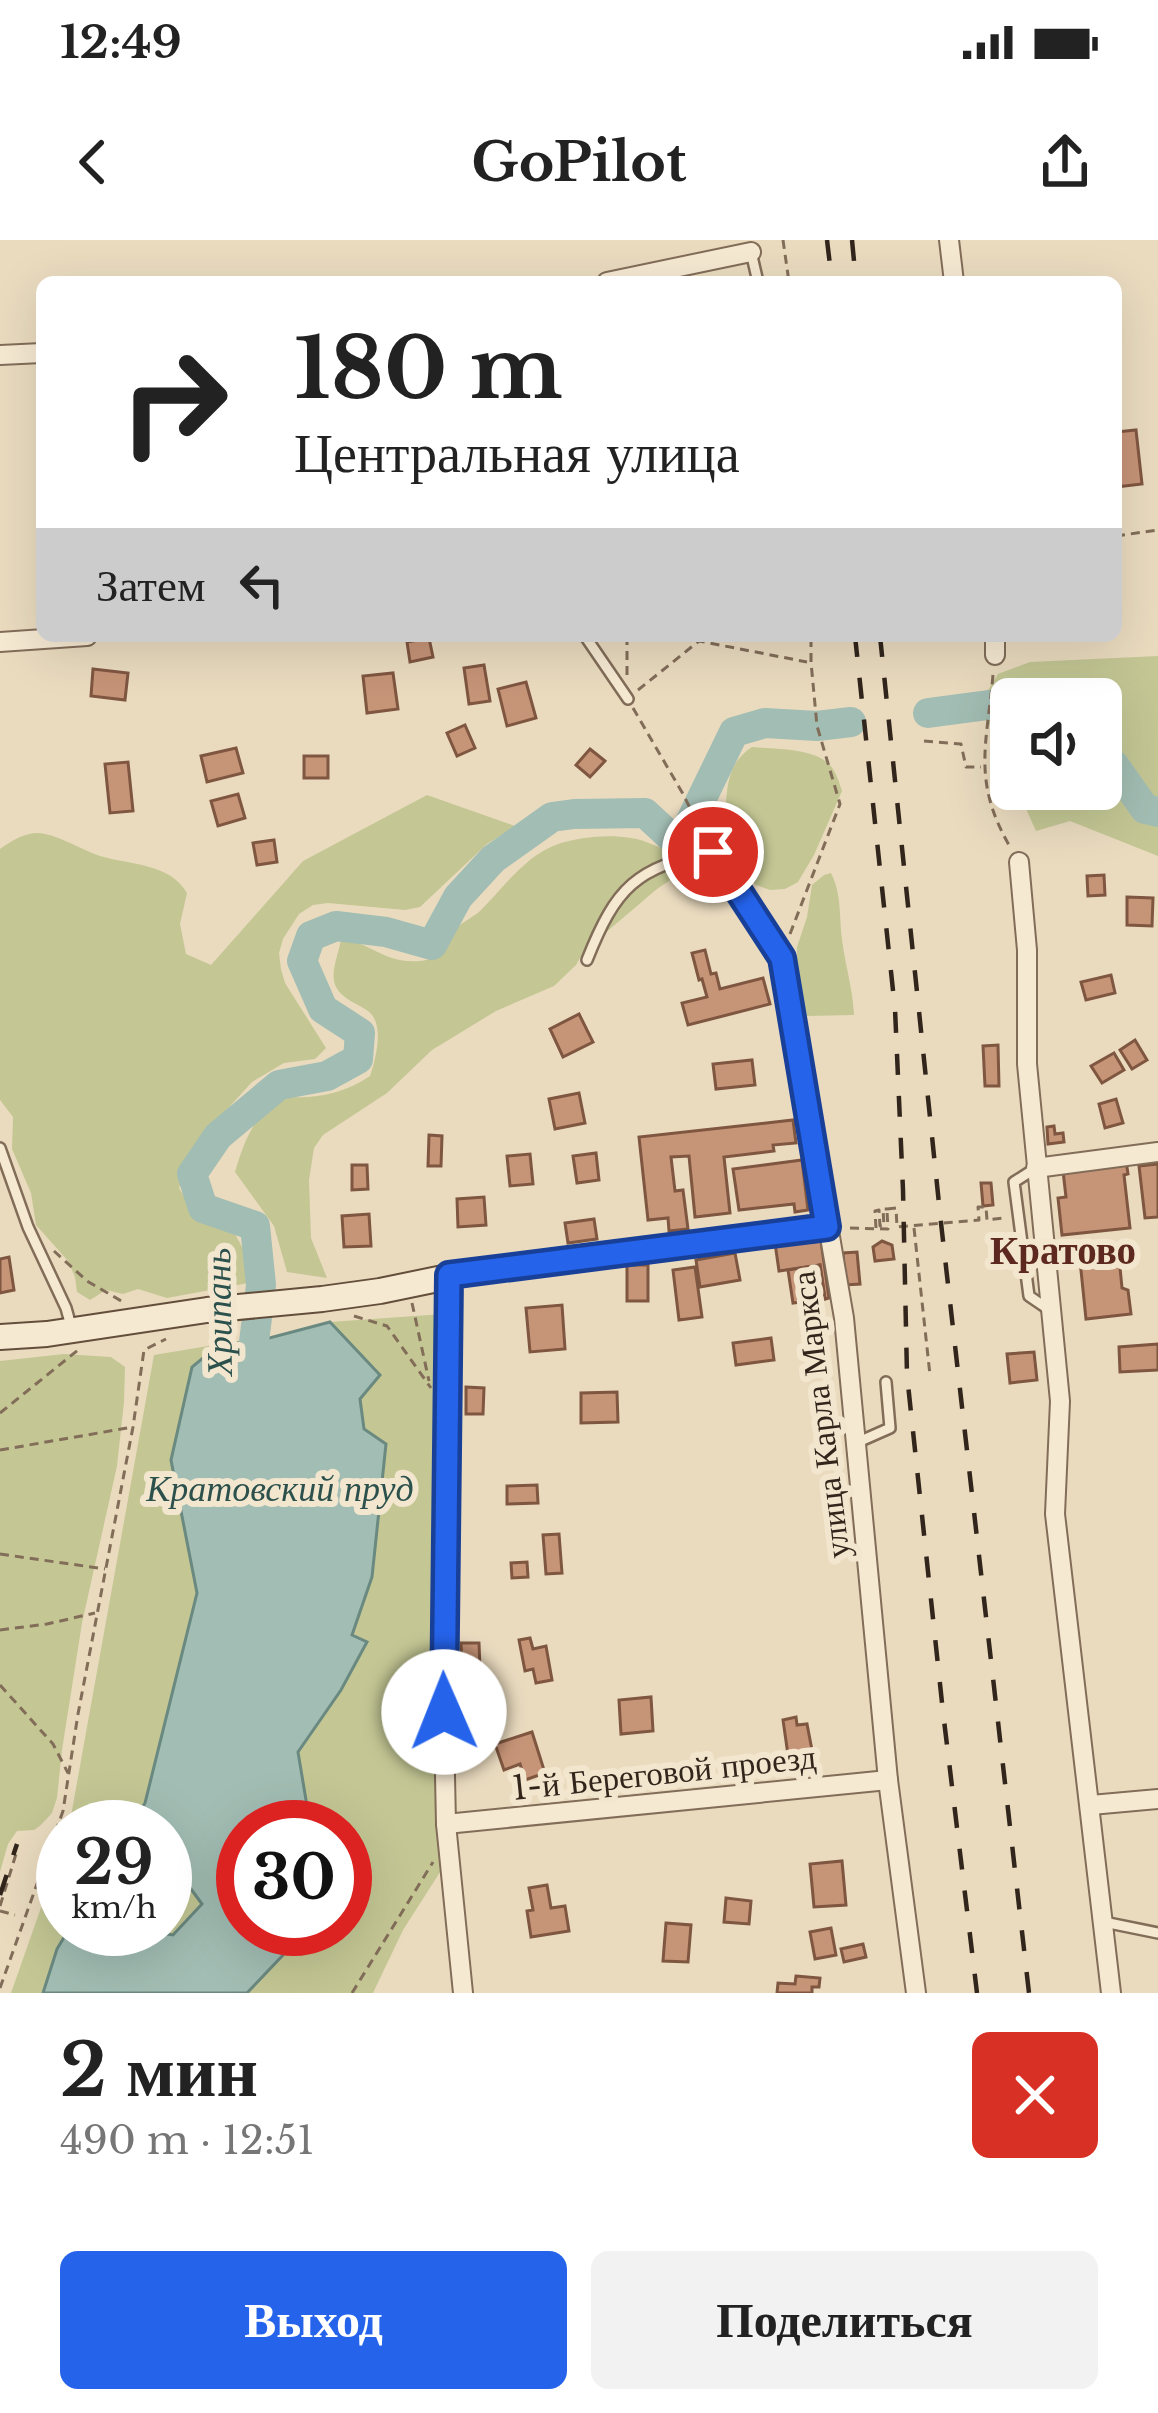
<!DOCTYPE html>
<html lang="ru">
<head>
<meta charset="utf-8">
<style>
  :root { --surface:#fff; --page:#f2f2f2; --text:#222; --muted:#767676; --accent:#2563eb }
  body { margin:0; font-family:"Libre Baskerville",serif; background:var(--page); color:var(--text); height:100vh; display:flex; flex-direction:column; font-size:45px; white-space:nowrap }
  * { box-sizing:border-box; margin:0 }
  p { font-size:39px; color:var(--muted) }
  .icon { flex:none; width:66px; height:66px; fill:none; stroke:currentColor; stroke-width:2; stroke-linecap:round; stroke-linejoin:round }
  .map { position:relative; height:1753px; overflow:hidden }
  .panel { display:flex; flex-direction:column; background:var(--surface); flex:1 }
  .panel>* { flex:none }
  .top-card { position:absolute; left:36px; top:36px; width:1086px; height:366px; border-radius:18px; box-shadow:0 12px 48px #0002; background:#fff; color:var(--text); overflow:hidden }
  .fabs { position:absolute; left:990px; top:438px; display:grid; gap:24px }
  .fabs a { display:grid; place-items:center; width:132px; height:132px; border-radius:18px; background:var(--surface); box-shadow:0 12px 48px #0002; font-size:60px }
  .speed { position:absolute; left:36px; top:1560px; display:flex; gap:24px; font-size:60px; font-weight:700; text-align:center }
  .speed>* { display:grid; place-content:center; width:156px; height:156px; border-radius:50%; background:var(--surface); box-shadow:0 12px 48px #0002; line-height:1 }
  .speed small { font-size:30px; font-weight:400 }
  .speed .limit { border:18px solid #d22; background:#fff; color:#111 }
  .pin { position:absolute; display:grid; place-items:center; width:102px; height:102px; color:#fff; margin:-51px; border:6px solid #fff; border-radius:50%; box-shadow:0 3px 12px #0007 }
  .me { position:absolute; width:132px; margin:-66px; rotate:359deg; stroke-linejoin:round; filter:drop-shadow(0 0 9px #0008) }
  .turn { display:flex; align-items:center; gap:42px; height:252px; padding:0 60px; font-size:54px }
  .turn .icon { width:156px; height:156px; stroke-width:2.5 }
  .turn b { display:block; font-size:84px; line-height:102px }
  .then { display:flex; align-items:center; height:114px; padding:0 60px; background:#0003; gap:24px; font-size:45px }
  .round { display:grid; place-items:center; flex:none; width:126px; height:126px; border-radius:18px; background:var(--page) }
  .headline { display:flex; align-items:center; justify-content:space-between; height:204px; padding:0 60px }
  h1 { font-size:72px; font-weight:700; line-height:90px }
  .action { display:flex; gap:24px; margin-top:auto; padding:24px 60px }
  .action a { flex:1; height:138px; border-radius:18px; background:var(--accent); color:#fff; font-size:48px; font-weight:700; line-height:138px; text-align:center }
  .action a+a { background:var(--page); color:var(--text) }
  .status { display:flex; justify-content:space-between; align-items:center; height:84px; padding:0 60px; background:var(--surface); direction:ltr }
  .status svg { height:33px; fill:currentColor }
  header { display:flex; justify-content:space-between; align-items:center; height:156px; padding:0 60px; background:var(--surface); font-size:54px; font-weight:700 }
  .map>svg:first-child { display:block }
  .green { fill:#c4c794 }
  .water { fill:#a2bdb3; stroke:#6a8980; stroke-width:3 }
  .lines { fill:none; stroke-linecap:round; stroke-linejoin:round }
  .river { stroke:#a2bdb3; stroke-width:30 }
  .building { fill:#c69477; stroke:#7f5640; stroke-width:3 }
  .lane-casing { stroke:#826d59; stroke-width:14 }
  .street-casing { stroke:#826d59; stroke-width:22 }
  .secondary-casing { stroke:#634e3c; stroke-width:28 }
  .path { stroke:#826d59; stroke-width:3; stroke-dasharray:9 6; stroke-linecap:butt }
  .lane { stroke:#f6e9d2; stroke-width:9 }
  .street { stroke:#f6e9d2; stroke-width:18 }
  .secondary { stroke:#f6e9d2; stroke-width:24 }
  .rail { stroke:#32261c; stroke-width:4.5; stroke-dasharray:21 21; stroke-linecap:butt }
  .route-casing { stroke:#184099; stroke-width:30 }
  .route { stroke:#2563eb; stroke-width:21 }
  .labels { text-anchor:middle; stroke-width:12; stroke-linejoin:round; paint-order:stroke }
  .street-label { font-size:33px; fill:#32261c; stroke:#f2e6ce }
  .water-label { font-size:36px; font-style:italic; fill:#2c514d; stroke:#f2e6ce }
  .quarter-label { font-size:39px; font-weight:bold; fill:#5c281f; stroke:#f2e6ce }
</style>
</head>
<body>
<div class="status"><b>12:49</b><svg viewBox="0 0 49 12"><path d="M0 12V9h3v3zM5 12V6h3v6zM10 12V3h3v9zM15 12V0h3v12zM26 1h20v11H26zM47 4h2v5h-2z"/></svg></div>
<header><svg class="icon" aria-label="back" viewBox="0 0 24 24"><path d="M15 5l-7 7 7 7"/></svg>GoPilot<svg class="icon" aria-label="share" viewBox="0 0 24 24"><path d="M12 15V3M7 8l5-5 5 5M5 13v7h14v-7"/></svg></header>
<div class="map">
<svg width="1158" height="1753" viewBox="0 0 1158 1753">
  <rect width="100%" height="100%" fill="#eadbbf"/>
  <g class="green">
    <path d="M1158,416V616L1070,581L1036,591L1017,549H1101V459H1011V534L980,463L998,434L1030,422Z"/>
    <path d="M752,507C774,509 813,508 829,524C836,531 839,542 842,551L814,615L798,642L785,649L770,650L756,645L743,633L729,628L698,627L682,632L657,649L584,711L576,725L554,746L496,771L432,810L387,853L323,895L314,908L309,940L311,998L327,1038L287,1032L274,986L235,932C244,901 253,879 278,856C311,860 342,855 370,836C376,818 385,784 368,771C357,763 343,760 336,747C329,733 339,714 341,699C371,702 384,724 420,721C443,719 445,700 459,686C466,680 475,676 481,670C504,647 526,615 558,604C580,597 608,594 631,598C648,600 667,614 685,611C691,610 696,606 702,605C714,603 717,601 725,593C727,560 722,526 752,507Z"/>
    <path d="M427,555L515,586L487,604L420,667L405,670L328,663L313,665L299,674L283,699L279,713L281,729L285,743L326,808L315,819L284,823L252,842L191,909L179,948L197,978L234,992L248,1018L254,1042L167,1058L138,1049L123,1054L106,1050L90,1060L77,1052L75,1037L68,1021L36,985L31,953L12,909L13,877L0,860V609C13,600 29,590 45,594C64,598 82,610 100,616C130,625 170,623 187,653L180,684L186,714L211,725L303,621Z"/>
    <path d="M831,633C842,655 839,676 842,699C845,725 853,749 854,775L807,776L802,770L796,738L797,707L807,677L812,645L824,635Z"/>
    <path d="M457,1073L451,1468L458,1604L403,1690L373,1753H247L283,1715L298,1689H345V1587H320L309,1579L298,1512L341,1450L367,1403L352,1396L372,1337L364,1189L360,1159L380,1135L330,1082Z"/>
    <path d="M220,1104L192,1127L171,1219L197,1353L145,1563L130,1587H69L154,1115Z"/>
    <path d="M64,1114L111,1117L125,1127L124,1162L117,1226L82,1383L62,1510L57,1558L52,1573L41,1585L34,1590L17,1591L8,1604L0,1632V1121Z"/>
    <path d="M63,1605V1689H69L57,1709L43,1753H11Z"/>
    <path d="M165,1630L188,1645L203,1663L173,1695L155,1698L137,1709H130L109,1689H165Z"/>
  </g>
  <path class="water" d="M330,1082L380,1135L360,1159L364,1189L386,1204L372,1337L352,1395L367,1402L341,1450L298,1512L309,1578L320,1587H243V1689H298L283,1715L247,1753H43L57,1709L69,1689H109L130,1709H136L140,1697L150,1700L155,1698L154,1692L173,1695L202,1664L188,1645L173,1643L165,1630V1587H130L145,1563L197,1353L171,1220L192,1127L220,1104L254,1102Z"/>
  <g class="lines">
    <g class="river">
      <path d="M928,473L1011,462"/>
      <path d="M1101,517L1114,525L1145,569L1158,572"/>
      <path d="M258,1143L254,1102L261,1045L255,986L203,968L192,934L218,896L279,845L327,836L358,819L360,793L323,769L302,721L311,696L336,686L386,692L432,705L458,657L493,619L552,577L574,574L645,573L672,598L685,593L734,492L765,483L817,486L851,482"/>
    </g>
  </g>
  <g class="building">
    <path d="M1136,190L1142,244L1116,247V192Z"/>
    <path d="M429,398L433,417L410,422L407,402Z"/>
    <path d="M484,425L490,461L469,464L464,428Z"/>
    <path d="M93,429L128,433L125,460L91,456Z"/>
    <path d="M393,433L398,469L367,473L363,436Z"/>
    <path d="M526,442L536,478L507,486L498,449Z"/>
    <path d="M465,485L475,508L457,516L447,493Z"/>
    <path d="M236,508L243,533L207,542L201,516Z"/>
    <path d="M590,509L605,521L590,537L576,525Z"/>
    <rect x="304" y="516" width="24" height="22"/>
    <path d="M128,522L133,571L110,573L105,524Z"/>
    <path d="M238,554L245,578L218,586L211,561Z"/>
    <path d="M274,600L277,622L257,625L253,603Z"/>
    <path d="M1104,635L1105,655L1088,656L1087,636Z"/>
    <path d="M1127,657L1153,658L1152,686L1127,685Z"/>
    <path d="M705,710L711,734L716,733L720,749L763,738L770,764L688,785L682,763L707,757L702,739L699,740L692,713Z"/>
    <path d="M1111,735L1115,753L1086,760L1081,742Z"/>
    <path d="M579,774L593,802L563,817L550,789Z"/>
    <path d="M1135,800L1147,820L1132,829L1120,810Z"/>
    <path d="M998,805L999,846H985L983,806Z"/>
    <path d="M1114,813L1124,830L1102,843L1091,826Z"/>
    <path d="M752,820L755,845L716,849L713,824Z"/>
    <path d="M579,853L585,883L555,889L549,859Z"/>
    <path d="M1116,859L1123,883L1105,888L1099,864Z"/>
    <path d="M793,880L796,903L773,905L774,911L724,917L730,973L695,977L689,916L671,917L675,951L683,950L688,989L669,991L668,978L648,980L639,897Z"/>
    <path d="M1054,886L1055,894L1063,893L1064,902L1048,904L1047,887Z"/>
    <path d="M429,895L442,896L441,926H428Z"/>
    <path d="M596,913L599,940L577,943L573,916Z"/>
    <path d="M530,914L533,944L510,946L507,916Z"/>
    <path d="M802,920L808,970L795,972L794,964L739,970L733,929Z"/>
    <path d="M1126,921L1128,934L1124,935L1130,988L1062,995L1058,958L1066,957L1063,931Z"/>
    <path d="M1158,924V977L1145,978L1139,926Z"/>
    <path d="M352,925H367L368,949L352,950Z"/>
    <path d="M981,943H991L993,965L983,966Z"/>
    <path d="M484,957L486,985L458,987L457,959Z"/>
    <path d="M369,974L371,1006L344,1007L342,976Z"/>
    <path d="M594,979L597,999L568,1003L565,983Z"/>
    <path d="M811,998L812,1002L821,1001L829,1058L825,1059L820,1025L779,1031L775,1003Z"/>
    <path d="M882,1001L892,1005L894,1019L875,1021L873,1007Z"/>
    <path d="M1118,1007L1122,1048L1128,1050L1131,1074L1086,1079L1079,1011Z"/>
    <path d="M857,1012L860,1044L845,1045L843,1013Z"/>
    <path d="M735,1013L740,1040L700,1047L696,1020Z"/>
    <path d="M9,1017L14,1050L0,1053V1019Z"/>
    <rect x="627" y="1025" width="21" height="36"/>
    <path d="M820,1025L825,1059L793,1063L788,1030Z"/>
    <path d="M695,1027L702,1077L679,1080L673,1030Z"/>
    <path d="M562,1065L565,1109L530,1112L526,1068Z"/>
    <path d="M771,1098L774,1120L736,1125L733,1103Z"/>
    <path d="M1158,1104V1130L1120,1132L1119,1107Z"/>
    <path d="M1034,1112L1037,1140L1010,1143L1007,1114Z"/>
    <path d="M466,1147L484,1148L483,1174H466Z"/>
    <path d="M617,1152L618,1182L581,1183V1153Z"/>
    <path d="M537,1245L538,1263L507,1264V1246Z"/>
    <path d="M559,1294L562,1333L546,1334L543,1295Z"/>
    <path d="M527,1322L528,1337L512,1338L511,1323Z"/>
    <path d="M530,1398L533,1409L546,1406L552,1440L536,1443L533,1429L525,1431L519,1400Z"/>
    <path d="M461,1403H479L480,1428L462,1429Z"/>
    <path d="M651,1457L653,1491L621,1494L619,1460Z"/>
    <path d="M796,1477L797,1485L807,1484L812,1510L788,1515L783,1480Z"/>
    <path d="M532,1492L545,1533L525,1540L520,1524L504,1530L495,1504Z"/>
    <path d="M842,1621L846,1665L814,1667L810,1624Z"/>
    <path d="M547,1645L551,1668L565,1666L569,1691L531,1697L527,1671L533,1670L529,1648Z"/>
    <path d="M726,1658L751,1661L749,1684L724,1682Z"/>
    <path d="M666,1683L691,1685L688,1722L663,1721Z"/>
    <path d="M831,1688L836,1715L815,1719L810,1692Z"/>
    <path d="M863,1704L866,1717L844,1722L841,1709Z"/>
    <path d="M796,1736L820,1738L819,1747H812V1753H777L778,1743L795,1744Z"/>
  </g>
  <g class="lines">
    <g class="lane-casing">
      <g id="lane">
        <path d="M751,12L758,42"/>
        <path d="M585,396L628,459"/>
        <path d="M587,720C616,647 636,627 713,612"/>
        <path d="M0,908L28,987L66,1068L71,1086"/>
        <path d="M1036,928L1014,942L1029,1056L1051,1071"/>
        <path d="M856,1203L890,1188L886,1142"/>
        <path d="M1104,1682L1158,1693"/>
      </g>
    </g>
    <g class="street-casing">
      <g id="street">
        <path d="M949,0L954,42"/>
        <path d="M607,42L751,12"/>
        <path d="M0,115L42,113"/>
        <path d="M0,402L87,396"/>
        <path d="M995,415V396"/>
        <path d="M713,612L782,718L844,1078L888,1540L916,1753"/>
        <path d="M1019,622L1027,710V824L1060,1161L1055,1274L1111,1753"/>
        <path d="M1036,928L1158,912"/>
        <path d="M449,1035L443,1440L446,1584L463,1753"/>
        <path d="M1091,1565L1158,1559"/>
        <path d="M446,1584L888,1540"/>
      </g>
    </g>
    <g class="secondary-casing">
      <path id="secondary" d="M0,1097L47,1094L207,1070L322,1059L380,1051L472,1032L827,987"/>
    </g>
    <g class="path">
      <path d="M783,0L789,42"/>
      <path d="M1116,296L1158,290"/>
      <path d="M627,396V436"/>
      <path d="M993,435C987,504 972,540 1009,605"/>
      <path d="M638,450L699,401L807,422"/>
      <path d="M633,468L683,554L704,596"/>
      <path d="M924,501L961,504L966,527H981"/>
      <path d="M790,694L840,564L817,486L811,422V396"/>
      <path d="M887,969L896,968L897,987L979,980L978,967H986L987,980L1003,978"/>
      <path d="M850,988L888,989L887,971"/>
      <path d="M876,988L875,971L879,970L880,986H884L883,969H887"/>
      <path d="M914,988L930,1135"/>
      <path d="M54,1011L87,1041L123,1062"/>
      <path d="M412,1063L429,1141"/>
      <path d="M354,1076L387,1086L431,1148"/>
      <path d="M0,1173L78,1110"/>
      <path d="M0,1210L133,1187"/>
      <path d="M0,1314L105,1329"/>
      <path d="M0,1390L47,1384L95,1373"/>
      <path d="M0,1445L53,1504L68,1533"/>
      <path d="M0,1666L16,1614"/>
      <path d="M0,1671L15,1675"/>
      <path d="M0,1748L63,1571L78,1474L133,1187L144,1110L166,1099"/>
      <path d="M352,1753L433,1622"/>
    </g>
    <use href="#lane" class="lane"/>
    <use href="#street" class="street"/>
    <use href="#secondary" class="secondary"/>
    <g class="rail">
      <path d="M827,0L832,42"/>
      <path d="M852,0L856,42"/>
      <path d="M855,396L895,769L903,950L907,1135L943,1472L977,1753"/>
      <path d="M880,396L941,983L1029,1753"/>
      <path d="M0,1655L17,1604"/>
    </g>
  </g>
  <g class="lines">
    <g class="route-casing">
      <path id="route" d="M444,1472L449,1035L827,987L782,718L713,612"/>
    </g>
    <use href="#route" class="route"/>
  </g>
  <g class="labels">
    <g class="street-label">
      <text transform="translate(820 1175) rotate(-97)" y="12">улица Карла Маркса</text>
      <text transform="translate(664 1532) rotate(-6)" y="12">1-й Береговой проезд</text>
    </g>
    <g class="water-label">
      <text transform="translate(218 1072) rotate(-91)" y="13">Хрипань</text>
      <text x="280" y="1261">Кратовский пруд</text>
    </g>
    <g class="quarter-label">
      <text x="1063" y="1024">Кратово</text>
    </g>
  </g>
</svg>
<div class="fabs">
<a><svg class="icon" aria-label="sound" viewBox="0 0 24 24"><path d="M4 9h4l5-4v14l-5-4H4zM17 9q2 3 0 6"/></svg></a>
</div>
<div class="speed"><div>29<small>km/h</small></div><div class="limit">30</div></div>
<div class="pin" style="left:713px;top:612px;background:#d93025"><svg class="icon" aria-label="arrive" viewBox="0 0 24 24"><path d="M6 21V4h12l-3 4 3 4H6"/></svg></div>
<svg class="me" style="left:444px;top:1472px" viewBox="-20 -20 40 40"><circle r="19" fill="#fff"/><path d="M0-13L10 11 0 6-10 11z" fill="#2563eb"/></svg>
<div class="top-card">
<div class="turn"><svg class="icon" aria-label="right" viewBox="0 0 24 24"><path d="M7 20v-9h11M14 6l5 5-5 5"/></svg><div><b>180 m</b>Центральная улица</div></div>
<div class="then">Затем<svg class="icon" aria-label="left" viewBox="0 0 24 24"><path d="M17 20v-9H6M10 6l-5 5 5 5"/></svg></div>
</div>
</div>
<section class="panel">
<div class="headline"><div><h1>2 мин</h1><p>490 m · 12:51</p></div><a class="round" style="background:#d93025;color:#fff"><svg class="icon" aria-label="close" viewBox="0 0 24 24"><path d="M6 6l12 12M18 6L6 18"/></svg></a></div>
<div class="action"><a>Выход</a><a>Поделиться</a></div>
</section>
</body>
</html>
